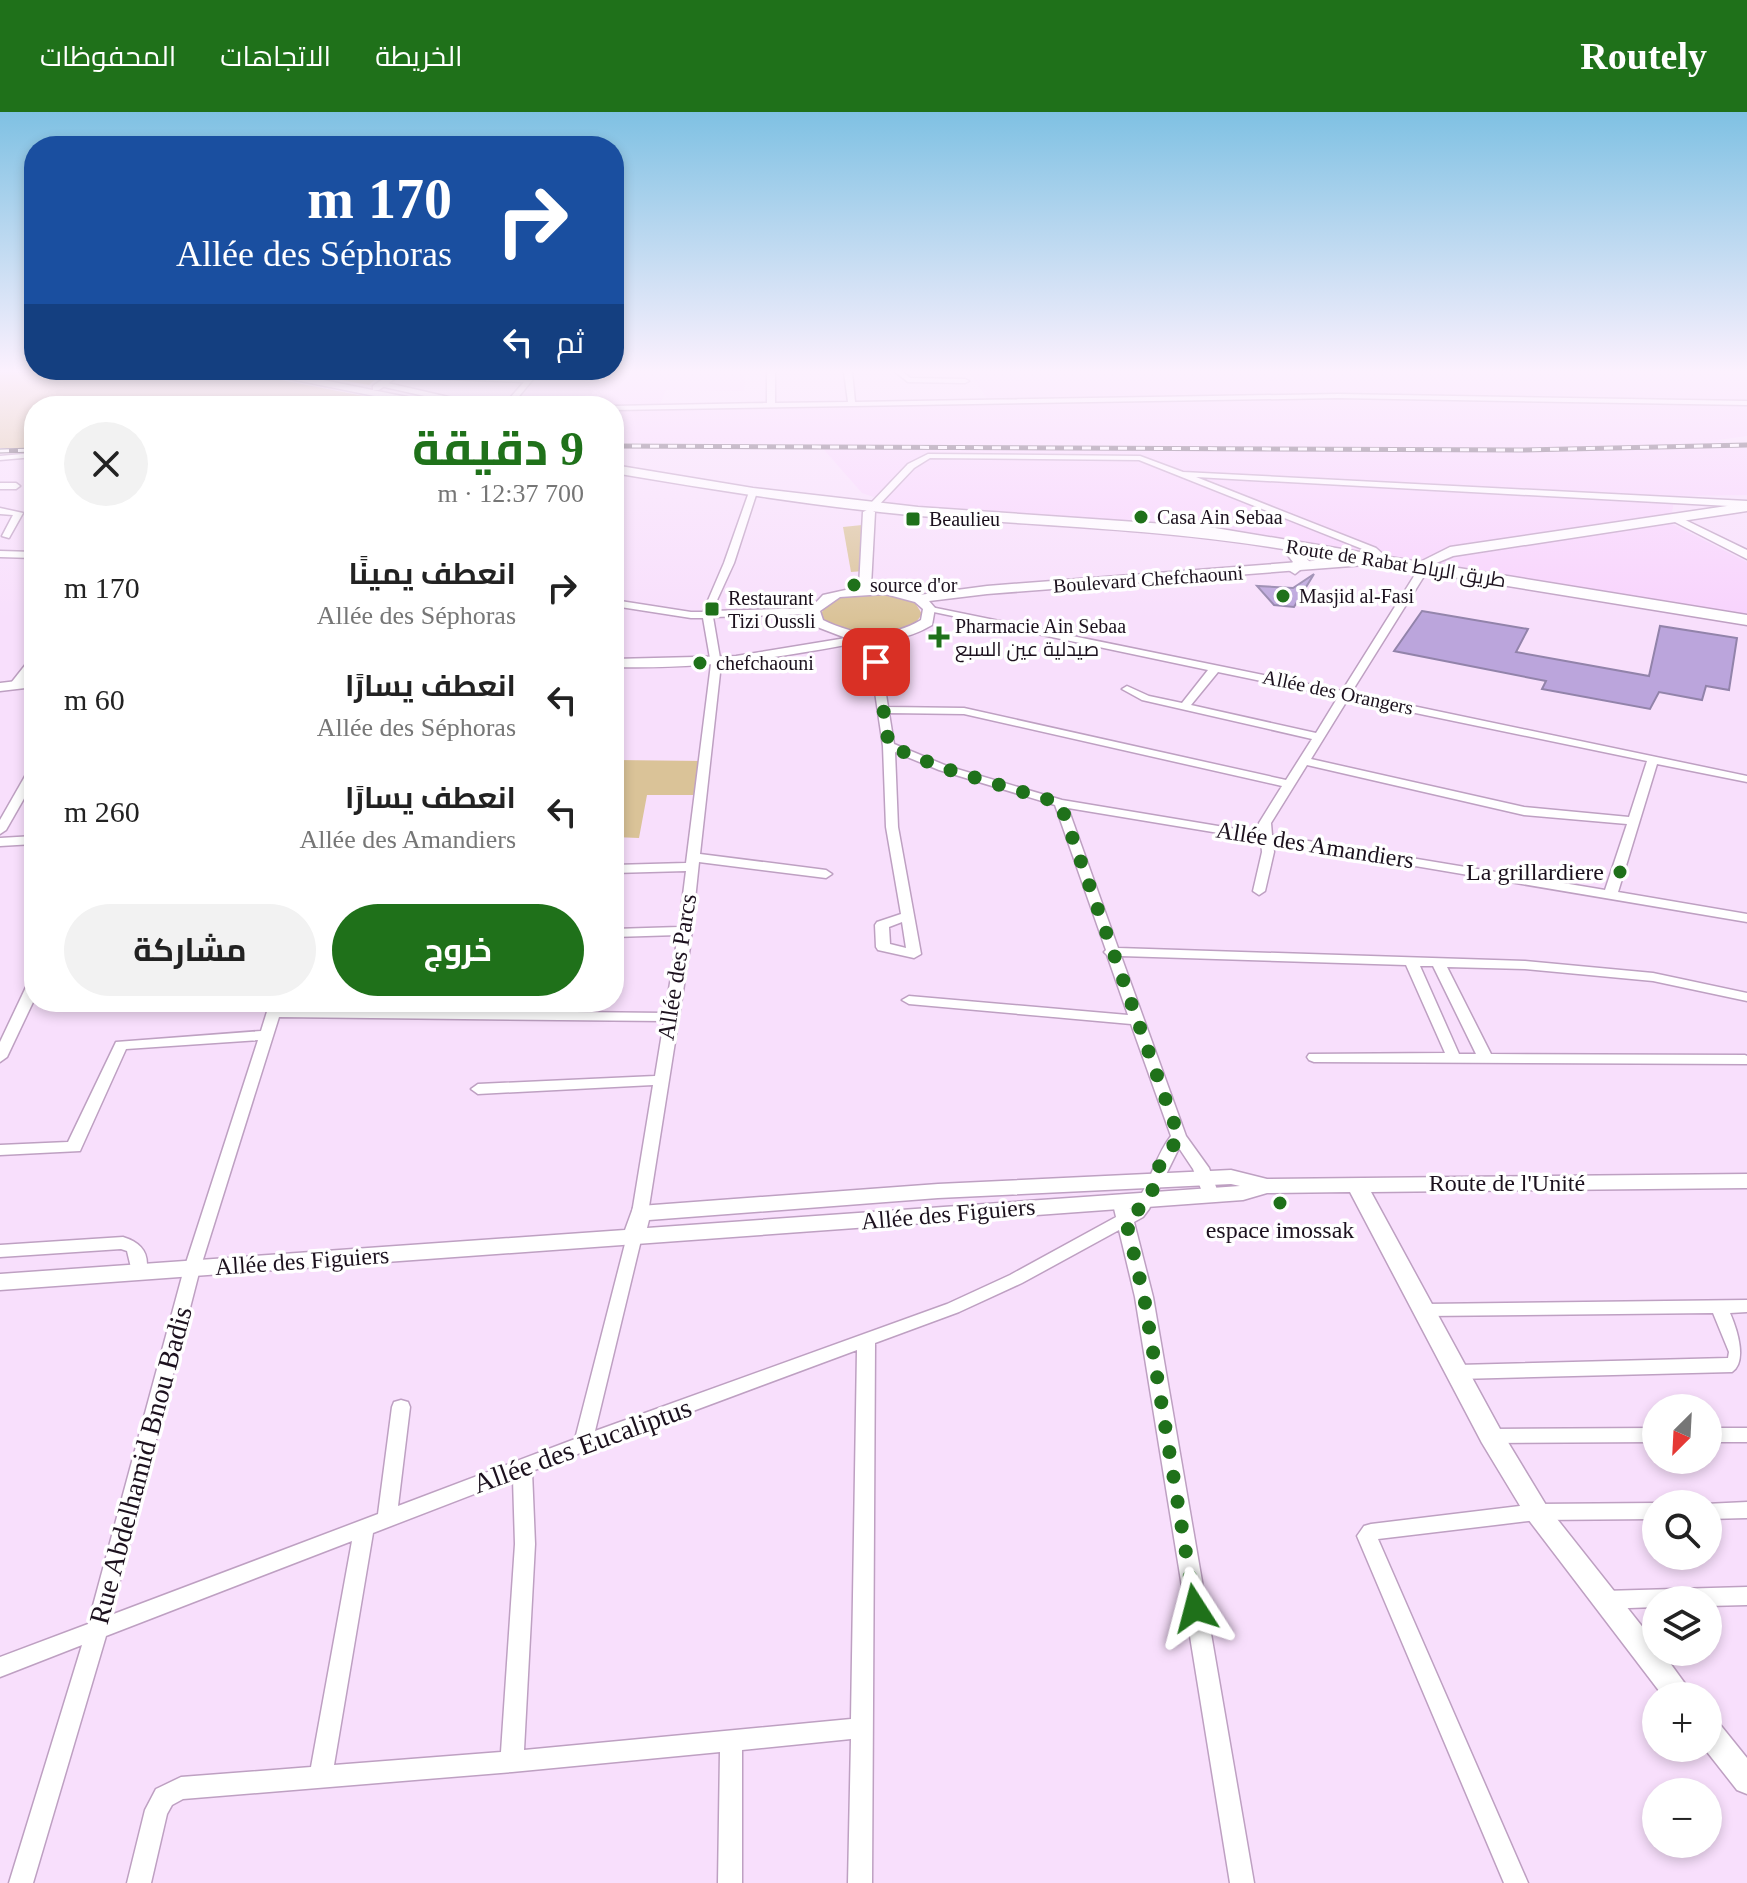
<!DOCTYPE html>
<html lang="ar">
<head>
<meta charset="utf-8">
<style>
  :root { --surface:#fff; --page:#f2f2f2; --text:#222; --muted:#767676; --accent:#1f711a }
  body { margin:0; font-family:"Times New Roman",Cairo,serif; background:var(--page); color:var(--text); direction:rtl; height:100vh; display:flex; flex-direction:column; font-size:30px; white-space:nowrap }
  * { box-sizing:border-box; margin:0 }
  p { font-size:26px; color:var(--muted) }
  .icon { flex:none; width:44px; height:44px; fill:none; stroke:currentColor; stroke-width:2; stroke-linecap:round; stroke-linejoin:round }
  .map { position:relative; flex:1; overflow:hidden; direction:ltr }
  .drawer { position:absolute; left:24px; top:284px; width:600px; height:616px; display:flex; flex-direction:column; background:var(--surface); border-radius:32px; box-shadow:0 4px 12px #0003; direction:rtl }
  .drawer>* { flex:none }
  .guide { position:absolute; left:24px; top:24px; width:600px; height:244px; border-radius:32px; box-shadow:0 4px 12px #0003; direction:rtl; background:#1a4fa0; color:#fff; overflow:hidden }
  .needle { width:52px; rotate:204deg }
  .controls { position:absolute; left:1642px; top:1282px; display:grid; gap:16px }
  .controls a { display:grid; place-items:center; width:80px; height:80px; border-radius:50%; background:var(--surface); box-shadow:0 4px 12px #0003; font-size:40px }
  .pin { position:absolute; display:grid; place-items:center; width:68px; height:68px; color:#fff; margin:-34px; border-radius:16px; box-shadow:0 4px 12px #0006 }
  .me { position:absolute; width:88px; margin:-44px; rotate:351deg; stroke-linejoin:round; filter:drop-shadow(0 0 6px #0008) }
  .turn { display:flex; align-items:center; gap:28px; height:168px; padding:0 40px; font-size:36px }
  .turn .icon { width:104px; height:104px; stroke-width:2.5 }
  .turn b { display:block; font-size:56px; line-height:68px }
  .then { display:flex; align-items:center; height:76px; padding:0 40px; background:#0003; gap:16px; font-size:30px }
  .round { display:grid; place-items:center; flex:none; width:84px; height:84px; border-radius:42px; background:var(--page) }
  .headline { display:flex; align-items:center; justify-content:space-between; height:136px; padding:0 40px }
  h1 { font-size:48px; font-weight:700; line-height:60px; color:var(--accent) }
  .primary-button { display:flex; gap:16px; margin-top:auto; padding:16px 40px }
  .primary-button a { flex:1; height:92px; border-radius:48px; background:var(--accent); color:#fff; font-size:32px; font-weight:700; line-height:92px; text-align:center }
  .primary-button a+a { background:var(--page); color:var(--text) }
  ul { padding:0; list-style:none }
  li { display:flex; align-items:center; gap:24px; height:112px; padding:0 40px }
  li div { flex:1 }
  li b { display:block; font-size:30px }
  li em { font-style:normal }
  header { display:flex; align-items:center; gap:48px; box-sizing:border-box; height:112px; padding:0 40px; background:var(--accent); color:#fff }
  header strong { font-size:38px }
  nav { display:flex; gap:44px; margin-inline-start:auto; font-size:28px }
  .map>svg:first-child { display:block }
  .built { fill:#f8d3fd }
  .green { fill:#dac398 }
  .building { fill:#bba5dc; stroke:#9283aa; stroke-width:2 }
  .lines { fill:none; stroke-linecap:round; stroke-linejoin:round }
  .minor-casing { stroke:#bea0c2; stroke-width:3 }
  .tertiary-casing { stroke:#bea0c2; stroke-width:3 }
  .primary-casing { stroke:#bea0c2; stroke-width:3 }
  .minor { fill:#fff; fill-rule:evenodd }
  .tertiary { fill:#fff; fill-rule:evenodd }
  .primary { fill:#fff; fill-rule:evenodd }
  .rail-casing { stroke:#544556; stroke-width:5 }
  .rail { stroke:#fff; stroke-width:3; stroke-dasharray:9; stroke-linecap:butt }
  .route { stroke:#1f711a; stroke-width:14; stroke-dasharray:0 25.2 }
  .poi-dot { fill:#1f711a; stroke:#fff; stroke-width:3 }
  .labels { text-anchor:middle; stroke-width:7; stroke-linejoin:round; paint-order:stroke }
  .far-poi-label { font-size:20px; fill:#1c111e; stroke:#fff; text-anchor:start }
  .far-street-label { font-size:20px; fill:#1c111e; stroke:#fff }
  .street-label { font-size:24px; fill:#1c111e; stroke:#fff }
  .poi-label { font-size:24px; fill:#1c111e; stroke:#fff; text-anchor:end }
  .near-street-label { font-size:28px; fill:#1c111e; stroke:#fff }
</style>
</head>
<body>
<header>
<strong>Routely</strong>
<nav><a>الخريطة</a><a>الاتجاهات</a><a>المحفوظات</a></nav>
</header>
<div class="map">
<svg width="1747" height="1771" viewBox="0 0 1747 1771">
  <rect width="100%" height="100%" fill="#f8dffc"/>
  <g class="built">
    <path d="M542,260H745L744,279L666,278L660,292L514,294Z"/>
    <path d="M970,260H1747V324L1718,328L1747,336V383L1675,384L1670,411L1747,450V502L1179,412L897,393L862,381L819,332L614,331V298L990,292Z"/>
  </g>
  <g class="green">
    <path d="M0,260H240L415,294H34V336H0Z"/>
    <path d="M296,260H383L369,273Z"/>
    <path d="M862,413L864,459L851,460L843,415Z"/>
    <path d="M876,480L914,489L922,502C906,531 841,527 821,505L824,492L845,482Z"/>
    <path d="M614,648L704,649L695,683H647L639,726L614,725Z"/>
  </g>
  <g class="building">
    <path d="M1314,462L1294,495L1274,493L1257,474L1293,476Z"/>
    <path d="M1422,499L1528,517L1516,540L1649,564L1660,514L1737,526L1729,578L1706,574L1702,588L1659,580L1650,597L1542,577L1546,569L1394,539Z"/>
  </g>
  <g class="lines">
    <g class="minor-casing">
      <g id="minor">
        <path d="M532,260H539L511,294H503L524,270L397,265L393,263L397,261L527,266Z"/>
        <path d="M767,260H775V291L848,290L844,260H852L855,290L1338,282L1747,289V293L1338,286L614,298L613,294L767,291Z"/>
        <path d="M895,260H903L910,266L965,267L969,269L965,271L908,270Z"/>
        <path d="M383,270L479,292L483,294H469L380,274L379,272Z"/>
        <path d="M34,341V345L0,348V344Z"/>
        <path d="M928,342L1140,344L1183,360L1747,389V395L1196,365L1376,436L1385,444L1381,450H1375V445L1370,440L1139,348L930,346L914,356L876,396H870V392L908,352Z"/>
        <path d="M0,371H16L20,374L16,377H0Z"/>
        <path d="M753,377L757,380L734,451L712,499L814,496L819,499L814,502L713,505L721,552L700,742L826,758L832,762L826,766L699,750L690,835L648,1101L646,1105H634L632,1101L653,973L478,982L471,977L478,972L655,964L664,909L279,905L200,1157L111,1503L378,1402L392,1295L394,1290L401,1288L408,1290L410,1295L398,1394L575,1327L628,1120H640L642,1124L595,1319L947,1192L1010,1163L1116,1105L1112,1088L1114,1084H1126L1130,1097C1150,1077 1153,1047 1171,1024L1131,912L909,892L902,888L909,884L1128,903L1107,843L1104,840L1106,838L1055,693L939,658L895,640L898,715L921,842L914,846L878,838L876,835L875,813L877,810L901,802L886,715L883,634L867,526L872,523L877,526L888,595L964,596L1286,668L1312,627L1142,588L1122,577L1127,574L1149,584L1182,591L1208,558L929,499L924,496L926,494L1342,579L1416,461L1424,459L1426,461L1351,581L1747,664V670L1657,652L1618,780L1747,802V810L1273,730L1274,740L1265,779L1259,783L1253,779L1262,740L1261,728L1068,696L1118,836L1525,849L1653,861L1747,881V889L1653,869L1525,857L1447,855L1491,942L1745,943L1747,944V952L1314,950L1309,948L1307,945L1309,942L1445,941L1406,853L1121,844L1186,1024L1209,1056L1219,1083L1217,1087H1205L1193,1057L1179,1036L1149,1097L1143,1105L1134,1110L1153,1185L1254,1771H1230L1135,1185L1119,1118L1022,1171L959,1200L875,1231L872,1771H848L851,1627L742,1638V1771H718L720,1640L512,1660L183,1687L172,1693L167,1702L151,1771H127L145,1698L156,1677L181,1665L311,1655L352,1429L106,1524L33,1771H9L82,1533L0,1565V1545L88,1512L184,1157L258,928L126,937L80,1039L0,1043V1033L68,1030L116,930L261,919L270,890H284L282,897L665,901L678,823L614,825V817L679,815L686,759L614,761V753L686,751L711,552L703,506H691L614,494V488L691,500H703L724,451L749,380ZM1218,560L1338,585L1316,621L1191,593ZM1348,587L1647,649L1629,705L1524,695L1311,647ZM889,601L964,602L1282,674L1259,711L1260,721L1062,688L947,654L894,632ZM1307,653L1524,703L1627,712L1605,778L1272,723L1271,711ZM902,810L906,836L890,832L889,815ZM1420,854H1433L1476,942H1459ZM857,1238L851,1607L524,1638L535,1432L532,1359ZM513,1367L515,1432L501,1640L334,1653L373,1421Z"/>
        <path d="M0,396L23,401L9,426L2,424L13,403L0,402Z"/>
        <path d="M0,439L34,440V446L0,445Z"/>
        <path d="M34,546V556L19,575H11V571L30,547Z"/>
        <path d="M34,656V669L6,718L0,722V708L28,659Z"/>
        <path d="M34,724V732L0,734V726Z"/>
        <path d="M34,869V888L7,945L0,950V930L27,873Z"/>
        <path d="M123,1125C143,1131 151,1143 145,1164L139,1166L133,1164L127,1139L121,1137L0,1145V1133Z"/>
        <path d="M1747,1188V1200L1730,1201C1738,1219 1747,1250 1732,1260L1458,1267L1452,1265L1449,1260L1452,1255L1458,1253L1728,1246L1729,1240L1713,1201L1426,1204L1420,1202L1417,1198L1420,1194L1426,1192Z"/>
        <path d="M1656,1316V1330L1491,1331L1484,1329L1482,1324L1484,1319L1491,1317Z"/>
        <rect x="1708" y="1316" width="39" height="14"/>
        <path d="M1747,1390V1406L1708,1407V1392H1705Z"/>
        <path d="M1656,1391L1659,1392H1656V1407L1537,1408L1378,1427L1528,1771H1504L1357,1424L1364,1414L1371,1412L1537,1392Z"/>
        <path d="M1747,1475V1493L1708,1494V1488H1656V1495L1603,1497L1596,1494L1593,1488L1596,1482L1603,1479Z"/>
      </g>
    </g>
    <g class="tertiary-casing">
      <g id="tertiary">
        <path d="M393,260H404L379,278H373V274Z"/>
        <path d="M869,397L875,400L871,474H885L919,483L987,474L1378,444L1384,448L1378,452L987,482L929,489L935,496L932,513C901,531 890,524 861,530C773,547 704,557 614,555V547L736,544L846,526L812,513L808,499L823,483L859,475L863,400ZM885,482L915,490L923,497L921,508C889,527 855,524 823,508L820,499L840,485Z"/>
        <path d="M1675,403L1747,438V447L1671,408V404Z"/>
        <path d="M34,567V575L0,579V571Z"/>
        <path d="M1231,1058L1267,1067L1747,1062V1076L1371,1080L1500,1317L1546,1393L1656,1532V1540H1662L1694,1584H1663L1528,1407L1482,1331L1350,1080L1267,1081L1243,1088L0,1178V1162L625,1118L633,1096L640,1094L938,1072ZM1231,1072L1240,1074L647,1116L649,1108L938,1086Z"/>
        <path d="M1708,1606L1718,1610L1747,1646V1682L1737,1678L1704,1636H1708Z"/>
      </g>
    </g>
    <g class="primary-casing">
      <g id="primary">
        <path d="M256,260H284L451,294H424Z"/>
        <path d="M614,353L753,376L918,395L1209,415L1420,450L1450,435L1747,391V399L1453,444L1434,452L1747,503V513L1428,461L1421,464L1414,458L1299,439L1310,450L1295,462L1287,457L1293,450L1283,437C1163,417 1041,414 920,404C818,395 716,378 614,361Z"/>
      </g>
    </g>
    <use href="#minor" class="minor"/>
    <use href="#tertiary" class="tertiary"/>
    <use href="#primary" class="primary"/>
    <g class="rail-casing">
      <g id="rail">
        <path d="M614,334L1521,338L1747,333"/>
        <path d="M0,339L34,338"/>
      </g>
    </g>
    <use href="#rail" class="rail"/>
  </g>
  <linearGradient id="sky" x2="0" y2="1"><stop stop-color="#7fc1e3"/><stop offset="0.51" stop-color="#fcf1fe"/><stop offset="1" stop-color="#fcf1fe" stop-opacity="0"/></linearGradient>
  <rect width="1747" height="508" fill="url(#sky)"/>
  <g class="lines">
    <path class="route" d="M876,550L889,634L943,656L1060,691L1179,1025L1156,1059L1151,1086L1126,1109L1144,1185L1195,1496"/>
  </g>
  <g class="poi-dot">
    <circle cx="1141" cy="405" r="8"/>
    <rect x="905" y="399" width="16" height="16" rx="4"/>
    <circle cx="854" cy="473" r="8"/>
    <circle cx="1283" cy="484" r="8"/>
    <rect x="704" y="489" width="16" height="16" rx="4"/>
    <path d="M935 513h8v8h8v8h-8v8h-8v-8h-8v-8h8z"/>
    <circle cx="700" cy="551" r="8"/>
    <circle cx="1620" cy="760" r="8"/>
    <circle cx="1280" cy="1091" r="8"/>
  </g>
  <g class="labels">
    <g class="far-poi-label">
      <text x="1157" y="412">Casa Ain Sebaa</text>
      <text x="929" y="414">Beaulieu</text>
      <text x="870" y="480">source d'or</text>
      <text x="1299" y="491">Masjid al-Fasi</text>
      <text x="728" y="493">Restaurant<tspan x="728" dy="23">Tizi Oussli</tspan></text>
      <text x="955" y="521">Pharmacie Ain Sebaa<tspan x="955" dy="23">صيدلية عين السبع</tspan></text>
      <text x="716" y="558">chefchaouni</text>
    </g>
    <g class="far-street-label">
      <text transform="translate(1396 451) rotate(9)" y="7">Route de Rabat طريق الرباط</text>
      <text transform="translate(1148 467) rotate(-4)" y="7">Boulevard Chefchaouni</text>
      <text transform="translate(1338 580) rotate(12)" y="7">Allée des Orangers</text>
    </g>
    <g class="street-label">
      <text transform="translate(1315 733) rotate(9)" y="8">Allée des Amandiers</text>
      <text transform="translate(677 855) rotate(-81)" y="8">Allée des Parcs</text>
      <text x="1507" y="1079">Route de l'Unité</text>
      <text transform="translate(948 1102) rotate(-5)" y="8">Allée des Figuiers</text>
      <text transform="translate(302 1149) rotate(-4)" y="8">Allée des Figuiers</text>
    </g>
    <g class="poi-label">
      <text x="1604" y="768">La grillardiere</text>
      <text x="1280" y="1126" text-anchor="middle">espace imossak</text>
    </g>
    <g class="near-street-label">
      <text transform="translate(582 1333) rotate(-20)" y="10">Allée des Eucaliptus</text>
      <text transform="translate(140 1353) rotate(-75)" y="10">Rue Abdelhamid Bnou Badis</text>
    </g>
  </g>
</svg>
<div class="controls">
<a><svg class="needle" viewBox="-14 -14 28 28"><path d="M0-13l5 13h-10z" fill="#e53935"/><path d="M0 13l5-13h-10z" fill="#767676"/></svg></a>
<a><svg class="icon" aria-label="search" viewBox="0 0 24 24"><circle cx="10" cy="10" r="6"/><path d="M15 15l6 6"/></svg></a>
<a><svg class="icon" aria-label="layers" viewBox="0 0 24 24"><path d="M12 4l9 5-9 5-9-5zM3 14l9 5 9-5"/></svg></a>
<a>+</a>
<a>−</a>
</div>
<div class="pin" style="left:876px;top:550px;background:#d93025"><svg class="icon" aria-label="arrive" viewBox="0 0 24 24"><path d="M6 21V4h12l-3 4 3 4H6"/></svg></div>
<svg class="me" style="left:1195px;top:1496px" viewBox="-20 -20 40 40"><path d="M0-17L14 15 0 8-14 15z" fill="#1f711a" stroke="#fff" stroke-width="4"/></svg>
<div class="guide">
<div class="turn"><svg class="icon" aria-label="right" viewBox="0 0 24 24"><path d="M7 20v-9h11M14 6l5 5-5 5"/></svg><div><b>170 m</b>Allée des Séphoras</div></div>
<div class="then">ثم<svg class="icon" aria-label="left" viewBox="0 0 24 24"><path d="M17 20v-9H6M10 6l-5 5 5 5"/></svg></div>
</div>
<section class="drawer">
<div class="headline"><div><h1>9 دقيقة</h1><p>700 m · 12:37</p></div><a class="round"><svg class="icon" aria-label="close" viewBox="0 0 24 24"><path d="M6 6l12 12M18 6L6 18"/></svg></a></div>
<ul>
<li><svg class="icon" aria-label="right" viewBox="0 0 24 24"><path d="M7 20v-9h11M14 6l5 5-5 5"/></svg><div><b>انعطف يمينًا</b><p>Allée des Séphoras</p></div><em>170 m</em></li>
<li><svg class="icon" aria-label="left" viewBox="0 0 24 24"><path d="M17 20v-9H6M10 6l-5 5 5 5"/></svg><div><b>انعطف يسارًا</b><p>Allée des Séphoras</p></div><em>60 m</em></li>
<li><svg class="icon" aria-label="left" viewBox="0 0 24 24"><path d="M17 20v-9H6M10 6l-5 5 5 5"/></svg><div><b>انعطف يسارًا</b><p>Allée des Amandiers</p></div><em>260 m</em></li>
</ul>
<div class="primary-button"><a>خروج</a><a>مشاركة</a></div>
</section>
</div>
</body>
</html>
